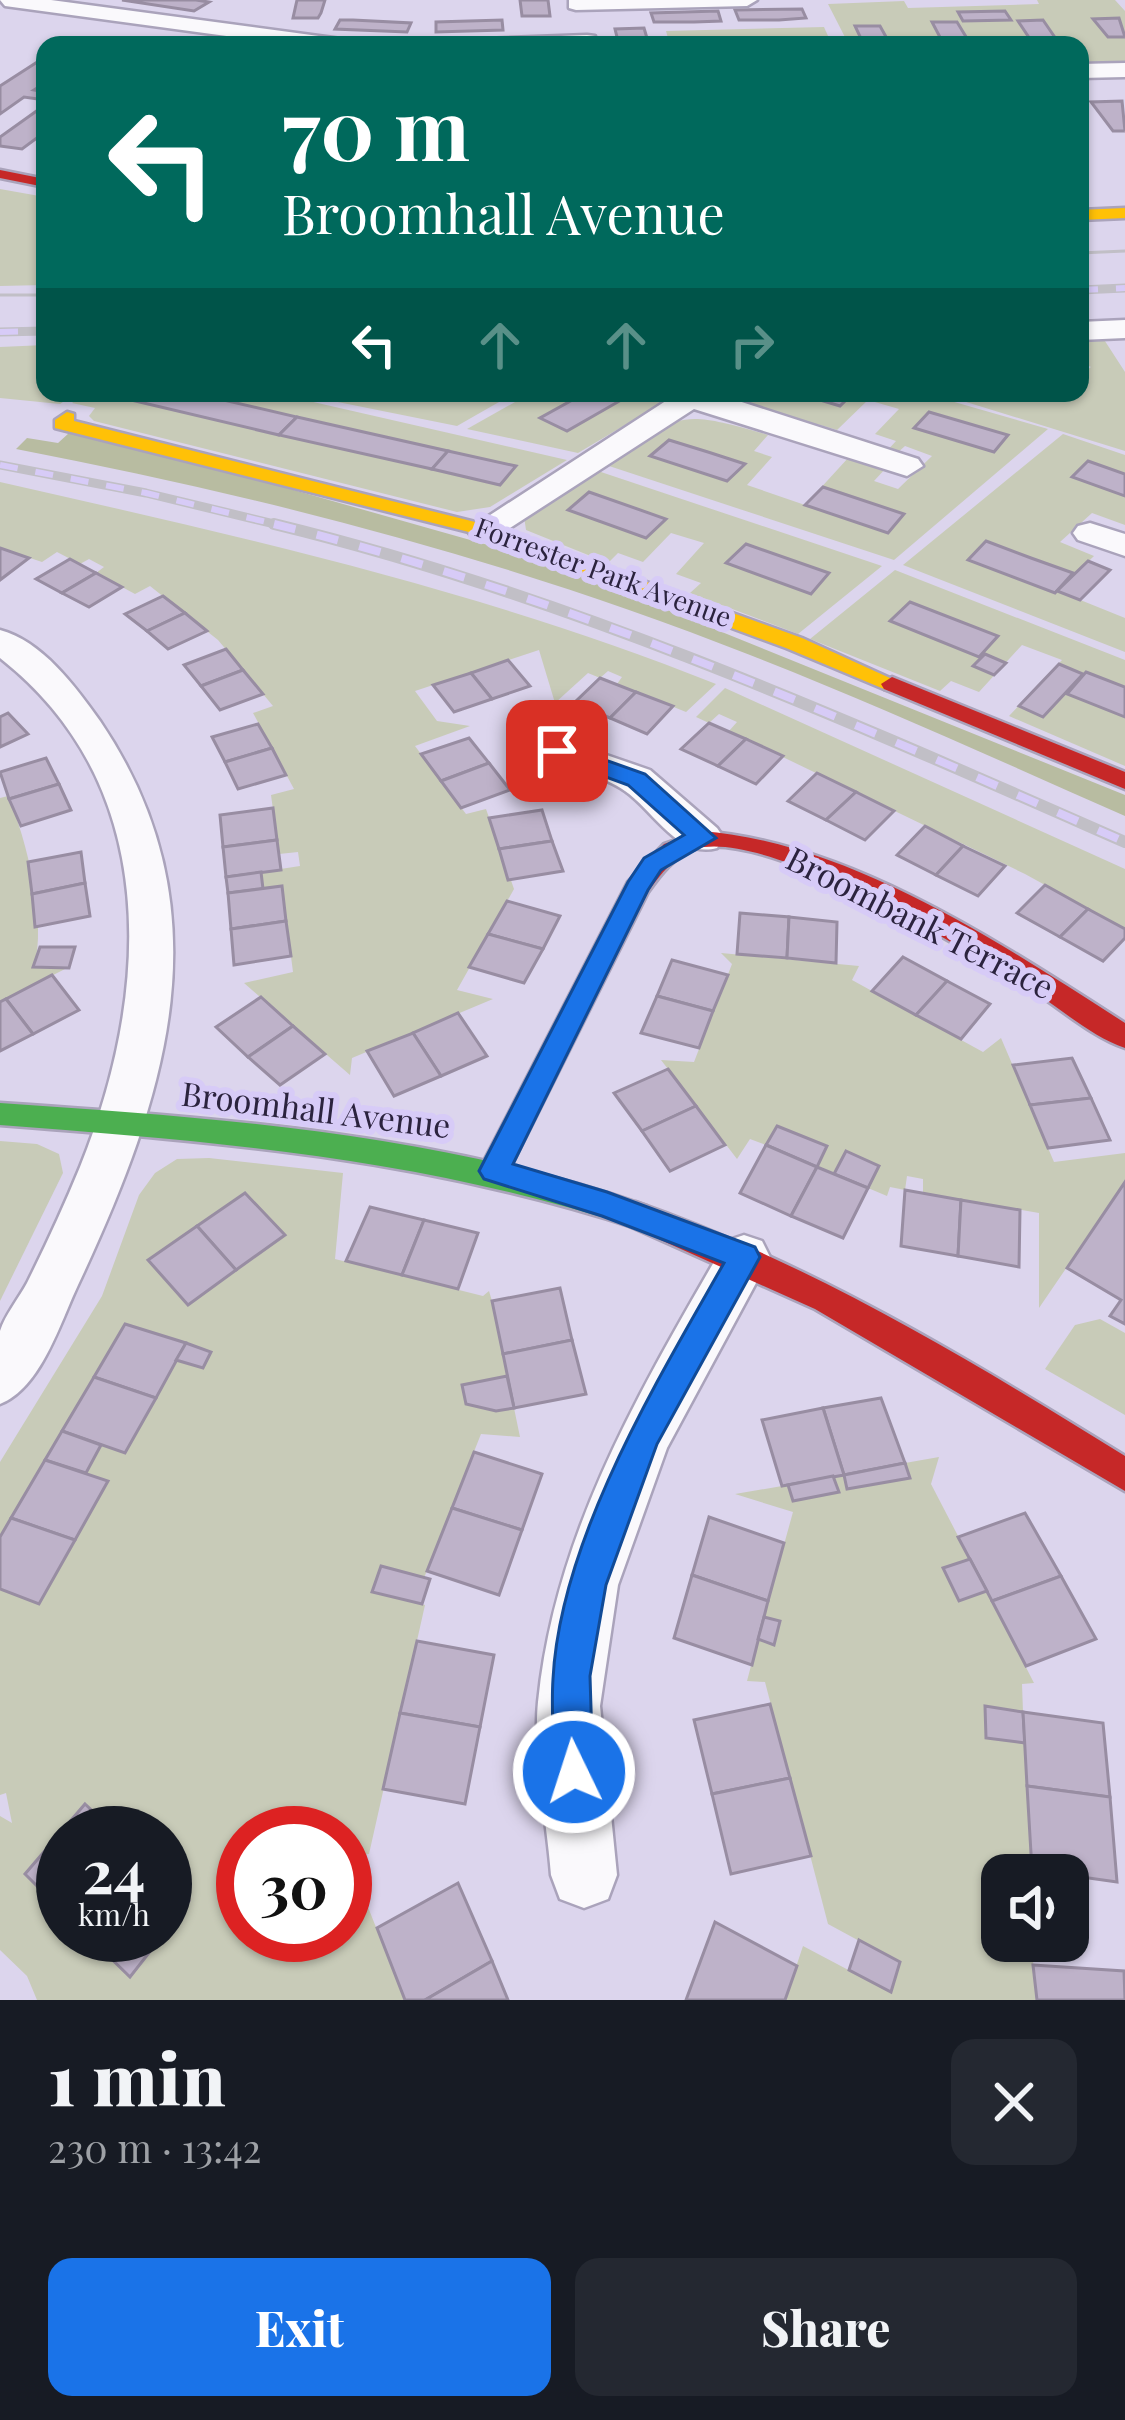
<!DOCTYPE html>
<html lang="en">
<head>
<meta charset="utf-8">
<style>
  :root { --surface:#171b24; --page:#242831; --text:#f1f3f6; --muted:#9ea1a6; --accent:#1a73e8 }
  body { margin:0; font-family:"Playfair Display",serif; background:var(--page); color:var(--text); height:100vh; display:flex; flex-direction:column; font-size:45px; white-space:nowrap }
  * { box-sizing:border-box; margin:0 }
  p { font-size:39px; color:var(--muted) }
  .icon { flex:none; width:66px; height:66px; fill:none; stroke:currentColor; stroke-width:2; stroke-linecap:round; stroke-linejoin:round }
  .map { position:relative; height:2000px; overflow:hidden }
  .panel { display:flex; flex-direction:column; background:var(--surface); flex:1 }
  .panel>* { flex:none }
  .top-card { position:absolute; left:36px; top:36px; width:1053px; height:366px; border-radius:24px; box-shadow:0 3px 9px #0004; background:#00695c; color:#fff; overflow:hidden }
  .buttons { position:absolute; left:981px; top:1854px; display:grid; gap:24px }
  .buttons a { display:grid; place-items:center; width:108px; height:108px; border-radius:24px; background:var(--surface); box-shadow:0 3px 9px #0004; font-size:60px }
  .speed { position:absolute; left:36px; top:1806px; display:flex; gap:24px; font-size:60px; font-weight:700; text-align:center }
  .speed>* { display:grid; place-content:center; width:156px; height:156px; border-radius:50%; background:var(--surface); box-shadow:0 3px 9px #0004; line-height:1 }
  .speed small { font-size:30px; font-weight:400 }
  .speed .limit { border:18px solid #d22; background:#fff; color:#111 }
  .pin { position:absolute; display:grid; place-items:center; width:102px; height:102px; color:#fff; margin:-51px; border-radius:24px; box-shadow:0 6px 18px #0006 }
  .me { position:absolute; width:132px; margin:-66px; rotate:356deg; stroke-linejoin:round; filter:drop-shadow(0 0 9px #0008) }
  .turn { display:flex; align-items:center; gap:42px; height:252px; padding:0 48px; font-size:54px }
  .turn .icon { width:156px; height:156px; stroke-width:2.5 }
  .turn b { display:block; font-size:84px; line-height:102px }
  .lanes { display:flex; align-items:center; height:114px; padding:0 48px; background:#0003; justify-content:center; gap:60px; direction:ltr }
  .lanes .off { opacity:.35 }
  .round { display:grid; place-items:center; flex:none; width:126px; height:126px; border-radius:24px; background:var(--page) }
  .head { display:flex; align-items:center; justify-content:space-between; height:204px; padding:0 48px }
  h1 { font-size:72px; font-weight:800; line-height:90px }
  .primary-button { display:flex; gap:24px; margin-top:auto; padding:24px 48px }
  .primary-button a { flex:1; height:138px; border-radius:24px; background:var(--accent); color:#fff; font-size:48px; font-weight:800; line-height:138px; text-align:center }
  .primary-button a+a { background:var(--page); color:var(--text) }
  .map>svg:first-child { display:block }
  .green { fill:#c8cbb8; fill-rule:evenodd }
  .forest { fill:#b8bca1 }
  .building { fill:#beb2c9; stroke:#988da2; stroke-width:3 }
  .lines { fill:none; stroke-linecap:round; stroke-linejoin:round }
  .street-casing { stroke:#aaa3bb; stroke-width:5 }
  .fast-casing { stroke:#aaa3bb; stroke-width:5 }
  .slow-casing { stroke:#aaa3bb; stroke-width:5 }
  .jam-casing { stroke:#aaa3bb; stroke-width:5 }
  .street { fill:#faf9fc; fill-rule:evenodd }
  .fast { fill:#4caf50; fill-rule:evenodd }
  .slow { fill:#ffc107; fill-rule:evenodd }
  .jam { fill:#c62828; fill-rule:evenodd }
  .tram { stroke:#c1bfc6; stroke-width:3 }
  .rail-far1-casing { stroke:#c1bfc6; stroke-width:9 }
  .rail-casing { stroke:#c1bfc6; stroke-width:12 }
  .rail-far1 { stroke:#d7cbf7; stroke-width:6; stroke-dasharray:18; stroke-linecap:butt }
  .rail { stroke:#d7cbf7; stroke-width:8; stroke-dasharray:22; stroke-linecap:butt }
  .route { fill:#1a73e8; stroke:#114b97; stroke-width:3 }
  .labels { text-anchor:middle; stroke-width:12; stroke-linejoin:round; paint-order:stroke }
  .far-street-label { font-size:27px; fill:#2b233e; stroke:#d7cbf7 }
  .street-label { font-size:33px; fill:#2b233e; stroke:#d7cbf7 }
</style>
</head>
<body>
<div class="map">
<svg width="1125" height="2000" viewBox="0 0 1125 2000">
  <rect width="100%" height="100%" fill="#dcd5ed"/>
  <g class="green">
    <path d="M1037,0H1115L1125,11V63L1080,62V45H849L828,4L904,1L908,8L1039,4Z"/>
    <path d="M824,27L832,45H670L666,31Z"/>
    <path d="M0,189L45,197V285L0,286Z"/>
    <path d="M1080,338H1103L1125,372V451L937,393H1039L1050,397L1080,393V375L1091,367L1080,362Z"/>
    <path d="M45,345V393H76L60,404L0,398V347Z"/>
    <path d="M83,393H274L567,460L490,507L457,512L94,421L89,416L95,408L72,403Z"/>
    <path d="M293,393H515L457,426Z"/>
    <path d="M531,393H679L578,453L467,429Z"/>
    <path d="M720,393H923L1048,429L894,560L603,464C683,414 675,408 768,435L754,451L772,457L747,485L805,505L849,457L886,468L874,481L898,489L932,456L905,446L896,454L885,453L896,441L875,434L899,409L868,400L837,430L817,424L809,431L721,399Z"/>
    <path d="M1063,434L1125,455V525L1092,513L1060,542L1094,556L1058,591L1125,618V652L903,565Z"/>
    <path d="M592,469L882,566L798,634L690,593L701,583L676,574L704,543L671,533L643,562L618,553L608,563L526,530L524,516Z"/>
    <path d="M0,482C243,537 484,591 716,684L686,712L617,684L622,677L608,671L600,678L588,673L555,703L539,650L415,691L437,721L470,726L415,746L466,814L486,809L514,889L457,990L493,999L352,1058L350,1075L244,983L293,972L282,887L263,889L261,872L300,866L298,852L279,854L271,795L294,789L253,713L273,706L218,640L150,586L135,594L96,573L104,567L89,559L80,564L57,552L42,562L0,548Z"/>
    <path d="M895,570L1125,660V766L1009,716L1062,660L1022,645L979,692L951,681L940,691L810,639Z"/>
    <path d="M725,688L1125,869V929L1025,874L729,731L737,722L719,714L709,723L696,717Z"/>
    <path d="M8,796C27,840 47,923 34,967L67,968L0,1002V798Z"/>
    <path d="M721,953L859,966L852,980L983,1052L1001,1038L1054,1162L1125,1153V1182L1039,1308V1213L923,1193V1179L907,1176L905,1190L890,1187L887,1196L868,1188L879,1166L846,1152L834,1174L817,1167L827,1145L777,1126L766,1145L750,1139L737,1159L661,1060L694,1062L732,964Z"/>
    <path d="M0,1141L37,1144L59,1154L63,1173L0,1301Z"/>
    <path d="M209,1158L343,1173L335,1259L483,1296L489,1291L492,1301L507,1376L463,1385L466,1404L496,1411L514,1408L520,1437L481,1434L424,1578L373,1592L425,1605L369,1854L348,1857L405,2000H37L27,1976L0,1950V1816L12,1823L6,1793L0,1795V1462L102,1296L139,1195L155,1173L177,1159ZM63,1833H165V1935H63ZM243,1833H345V1935H243Z"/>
    <path d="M1100,1319L1125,1333V1415L1045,1369L1075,1325Z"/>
    <path d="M939,1457L931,1484L970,1559L943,1569L959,1601L987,1591L1034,1683L1022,1684L1023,1712L985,1707L986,1738L1025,1743L1032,1875H1002V1941H1031L1037,2000H785L803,1946L890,1992L900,1963L828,1924L765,1682L747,1681L758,1639L774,1644L780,1622L764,1617L793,1512L735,1494L788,1485L793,1501L838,1491L833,1476L844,1475L848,1489L909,1478L905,1463Z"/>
  </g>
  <path class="forest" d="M69,433L248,477L551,563L1125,795V816C1000,761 876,704 750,655C513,561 266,497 16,449L27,438L58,443Z"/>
  <g class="building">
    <path d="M122,0H196L209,2L194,11Z"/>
    <path d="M297,0H325L321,13L318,18H293Z"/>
    <path d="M520,0H548L550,16H522Z"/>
    <path d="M802,9L806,18L779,20H739L735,10Z"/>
    <path d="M718,11L721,21L694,22H654L651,13Z"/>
    <path d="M1005,11L1011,20L963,21L958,12Z"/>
    <path d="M1119,18L1125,37H1108L1093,19Z"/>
    <path d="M340,20H353L411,23L407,32L335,29Z"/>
    <path d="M502,20L503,30L436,32V22Z"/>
    <path d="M1043,20L1056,39H1030L1018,21Z"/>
    <path d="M932,22H957L968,40L942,41Z"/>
    <path d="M855,26H880L890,44L864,45Z"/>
    <path d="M644,28L649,45H619L615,29Z"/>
    <path d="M45,57V83L34,90L45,92V100L24,97L0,114V86Z"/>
    <path d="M1122,101L1125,131H1113L1091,102Z"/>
    <path d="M45,105V132L22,149L0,146V137Z"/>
    <path d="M140,393H193L297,417L279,435L131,400Z"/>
    <path d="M585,393H610L623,399L567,431L540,418Z"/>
    <path d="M797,393H853L840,406Z"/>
    <path d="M929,412L1008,435L994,452L914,428Z"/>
    <path d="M297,417L448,451L432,469L279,435Z"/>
    <path d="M669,440L708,452L745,464L727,481L650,456Z"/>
    <path d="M448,451L516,466L500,485L432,469Z"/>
    <path d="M1088,461L1125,474V496L1072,477Z"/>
    <path d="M823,487L904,514L888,533L805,505Z"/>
    <path d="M589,492L666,519L646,538L568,510Z"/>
    <path d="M986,541L1031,558L1073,573L1055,593L968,560Z"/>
    <path d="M746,544L829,573L811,594L726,563Z"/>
    <path d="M0,548L29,558L0,580Z"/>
    <path d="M70,559L96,573L62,593L36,579Z"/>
    <path d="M1088,561L1110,570L1080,600L1057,591Z"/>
    <path d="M96,573L122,587L89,607L62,593Z"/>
    <path d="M163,596L185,613L147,631L125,614Z"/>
    <path d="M910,602L998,636L979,657L890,621Z"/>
    <path d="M185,613L207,631L168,649L147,631Z"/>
    <path d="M226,649L243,670L201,686L184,665Z"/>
    <path d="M985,654L1006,663L994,675L973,666Z"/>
    <path d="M508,660L530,686L492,699L471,673Z"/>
    <path d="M1059,664L1083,674L1043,717L1019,706Z"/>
    <path d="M243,670L263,694L220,710L201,686Z"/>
    <path d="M1086,672L1125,687V717L1067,694Z"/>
    <path d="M471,673L492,699L454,712L433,685Z"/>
    <path d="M600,678L636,692L610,718L574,703Z"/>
    <path d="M636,692L673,706L647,734L610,718Z"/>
    <path d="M8,713L28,734L0,747V717Z"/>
    <path d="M709,723L746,739L718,766L681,749Z"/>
    <path d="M258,724L272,748L225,762L212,737Z"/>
    <path d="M469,738L489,763L441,781L421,754Z"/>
    <path d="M746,739L783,756L756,784L718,766Z"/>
    <path d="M272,748L286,775L238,789L225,762Z"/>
    <path d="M46,758L59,784L9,799L0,772Z"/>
    <path d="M489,763L510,790L461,808L441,781Z"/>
    <path d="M817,773L856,792L826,820L788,801Z"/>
    <path d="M59,784L71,810L21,826L9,799Z"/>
    <path d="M856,792L894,811L865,840L826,820Z"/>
    <path d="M273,808L277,840L223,847L220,815Z"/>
    <path d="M542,810L552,841L499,849L489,818Z"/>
    <path d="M925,826L963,846L936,875L897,855Z"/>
    <path d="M277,840L281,870L226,877L223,847Z"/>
    <path d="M552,841L563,871L508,880L499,849Z"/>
    <path d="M963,846L1005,866L978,896L936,875Z"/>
    <path d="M81,852L85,883L32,894L28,862Z"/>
    <path d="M261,872L263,889L228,893L226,877Z"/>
    <path d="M85,883L90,916L35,927L32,894Z"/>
    <path d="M1045,885L1088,909L1060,937L1017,913Z"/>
    <path d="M282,886L286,921L231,929L228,893Z"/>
    <path d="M507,901L560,916L543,949L488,934Z"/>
    <path d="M1088,909L1125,929V938L1103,961L1060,937Z"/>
    <path d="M740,913L789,917L787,958L737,954Z"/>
    <path d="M789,917L837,922L836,963L787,958Z"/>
    <path d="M286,921L291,956L234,965L231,929Z"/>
    <path d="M488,934L543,949L524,983L469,967Z"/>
    <path d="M40,947H75L69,968L33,967Z"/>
    <path d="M903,957L947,981L916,1015L872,991Z"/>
    <path d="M672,960L728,975L713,1011L657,996Z"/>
    <path d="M52,975L79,1010L33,1034L6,999Z"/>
    <path d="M947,981L990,1004L961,1039L916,1015Z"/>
    <path d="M657,996L713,1011L699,1048L641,1033Z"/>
    <path d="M261,997L293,1026L248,1057L216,1027Z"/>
    <path d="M6,999L33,1034L0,1051V1002Z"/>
    <path d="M458,1013L487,1056L441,1076L413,1033Z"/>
    <path d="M293,1026L325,1054L280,1085L248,1057Z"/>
    <path d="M413,1033L441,1076L394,1096L367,1051Z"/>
    <path d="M1072,1058L1091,1098L1030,1105L1013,1065Z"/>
    <path d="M668,1069L696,1106L642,1131L614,1093Z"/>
    <path d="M1091,1098L1110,1140L1048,1148L1030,1105Z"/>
    <path d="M696,1106L725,1145L670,1171L642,1131Z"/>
    <path d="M777,1126L827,1146L817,1167L766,1145Z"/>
    <path d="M766,1145L817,1167L791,1216L740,1193Z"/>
    <path d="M846,1151L879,1166L868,1188L834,1174Z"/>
    <path d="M817,1167L868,1188L843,1238L791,1216Z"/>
    <path d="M1125,1182V1324L1110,1316L1121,1300L1067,1268Z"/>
    <path d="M905,1190L961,1200L958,1256L901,1246Z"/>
    <path d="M245,1193L285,1235L236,1270L197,1226Z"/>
    <path d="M961,1200L1020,1210L1019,1267L958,1256Z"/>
    <path d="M370,1207L424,1220L402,1275L346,1261Z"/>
    <path d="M424,1220L478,1233L458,1289L402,1275Z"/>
    <path d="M197,1226L236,1270L188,1305L148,1260Z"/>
    <path d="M560,1288L572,1340L503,1354L492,1301Z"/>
    <path d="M125,1324L186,1343L156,1398L94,1377Z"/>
    <path d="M572,1340L586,1394L514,1408L503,1354Z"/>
    <path d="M186,1343L211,1352L203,1368L176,1360Z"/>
    <path d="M507,1376L514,1408L496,1411L466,1404L462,1385Z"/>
    <path d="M94,1377L156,1398L125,1453L62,1431Z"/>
    <path d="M881,1398L905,1463L844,1475L823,1408Z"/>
    <path d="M823,1408L844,1475L782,1486L762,1420Z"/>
    <path d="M62,1431L101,1445L86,1473L45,1460Z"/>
    <path d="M474,1452L542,1474L522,1530L452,1508Z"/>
    <path d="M45,1460L108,1481L75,1540L11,1518Z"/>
    <path d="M905,1463L910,1478L847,1489L844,1475Z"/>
    <path d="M833,1476L839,1492L793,1501L788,1485Z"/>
    <path d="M452,1508L522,1530L499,1595L427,1571Z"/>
    <path d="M1025,1513L1061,1576L992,1601L958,1537Z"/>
    <path d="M709,1517L784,1543L768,1601L692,1575Z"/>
    <path d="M11,1518L75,1540L39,1604L0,1589V1537Z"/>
    <path d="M970,1559L987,1591L959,1601L943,1568Z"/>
    <path d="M381,1566L430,1579L422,1604L372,1592Z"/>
    <path d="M692,1575L768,1601L752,1665L674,1638Z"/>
    <path d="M1061,1576L1096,1639L1026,1666L992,1601Z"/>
    <path d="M764,1617L780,1621L774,1645L758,1639Z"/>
    <path d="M417,1641L494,1655L480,1727L400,1713Z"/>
    <path d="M770,1704L790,1778L712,1794L694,1720Z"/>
    <path d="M985,1706L1023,1712L1025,1743L986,1738Z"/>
    <path d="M1023,1712L1103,1723L1110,1797L1027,1786Z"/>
    <path d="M400,1713L480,1727L465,1804L383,1789Z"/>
    <path d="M790,1778L811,1856L731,1874L712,1794Z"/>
    <path d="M1027,1786L1110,1797L1117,1882L1032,1870Z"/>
    <path d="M85,1804L116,1833H63V1912L25,1874Z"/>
    <path d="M165,1879L189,1901L165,1933Z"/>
    <path d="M458,1883L492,1961L425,2000H405L377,1928Z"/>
    <path d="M715,1922L797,1966L785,2000H686Z"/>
    <path d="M87,1935H163L130,1977Z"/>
    <path d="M859,1940L900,1962L891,1992L849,1970Z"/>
    <path d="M492,1961L508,2000H425Z"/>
    <path d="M1033,1965L1124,1971L1125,2000H1037Z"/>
  </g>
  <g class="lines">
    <g class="street-casing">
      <g id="street">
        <path d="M0,0H51L341,39L352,45H293L5,6Z"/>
        <path d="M569,0H757L747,6L576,10L569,8Z"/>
        <path d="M587,35L595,36V45H472L483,39Z"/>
        <path d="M1125,63V77L1080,78V64Z"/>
        <path d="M1125,320V338L1080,340V322Z"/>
        <path d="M678,393H714L918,459L923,466L907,476L694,409L496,537H472L467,530Z"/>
        <path d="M1090,523L1125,534V556L1078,540L1073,533L1078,526Z"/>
        <path d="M0,630C42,641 76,687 100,721C228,910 167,1095 78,1285C60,1323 41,1388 0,1404C0,1382 0,1351 0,1331C5,1315 19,1298 27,1283C46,1245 64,1206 80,1167C150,994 163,786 0,658Z"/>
        <path d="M557,738L650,770L717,828L724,838L717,848C678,859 654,811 625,791C603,775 568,769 543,760L538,751L543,742Z"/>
        <path d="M744,1235L762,1241L770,1257L667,1448L618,1585L600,1706L617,1875L608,1899L584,1908L560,1899L551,1875C547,1822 533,1754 538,1702C555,1531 642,1387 726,1241Z"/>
      </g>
    </g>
    <g class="fast-casing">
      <path id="fast" d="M0,1103C219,1118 437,1133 647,1206L651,1215L647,1224L636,1228C422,1158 222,1142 0,1125Z"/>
    </g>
    <g class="slow-casing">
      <g id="slow">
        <path d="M1125,208V218L1080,220V210Z"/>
        <path d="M67,412L74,414V421L491,526L802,638L903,684L892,691L884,689L786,648L477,534L55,428V420Z"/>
      </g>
    </g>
    <g class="jam-casing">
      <g id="jam">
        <path d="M0,170L45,179V187L0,178Z"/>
        <path d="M892,677L1125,772V789L884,689L881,684Z"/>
        <path d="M701,831C850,842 1002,944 1125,1023V1048C1092,1037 1060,1008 1031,990C967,950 767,828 695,849C675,855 660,875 648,892L504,1180L494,1183L484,1180L479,1171L628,882L664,844Z"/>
        <path d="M636,1202C810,1263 969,1359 1125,1456V1491L815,1309L625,1224L621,1215L625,1206Z"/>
      </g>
    </g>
    <use href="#street" class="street"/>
    <use href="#fast" class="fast"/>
    <use href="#slow" class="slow"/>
    <use href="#jam" class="jam"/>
    <g class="tram">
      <path d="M1080,253L1125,251"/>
      <path d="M0,295H45"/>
    </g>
    <g class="rail-far1-casing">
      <g id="rail-far1">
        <path d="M1080,290L1125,288"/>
        <path d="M0,332L45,331"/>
        <path d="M0,465L146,493L287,527"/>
      </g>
    </g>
    <g class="rail-casing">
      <path id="rail" d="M274,524C568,595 849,721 1125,842"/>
    </g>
    <use href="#rail-far1" class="rail-far1"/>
    <use href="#rail" class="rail"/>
  </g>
  <path class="route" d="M557,743L645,774L716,838L661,870L648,890L513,1164L607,1192L755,1247L760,1257L657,1444L606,1585L590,1676L593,1772L587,1785L574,1791L560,1785L554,1772C554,1741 551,1709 553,1679C560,1540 657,1381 724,1263L602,1216L484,1179L479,1171L628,882L644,858L684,835L628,785L549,756V745Z"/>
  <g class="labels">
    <g class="far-street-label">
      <text transform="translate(603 573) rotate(20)" y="9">Forrester Park Avenue</text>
    </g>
    <g class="street-label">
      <text transform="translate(920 923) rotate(27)" y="12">Broombank Terrace</text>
      <text transform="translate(316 1110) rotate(7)" y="12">Broomhall Avenue</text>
    </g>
  </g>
</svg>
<div class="buttons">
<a><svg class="icon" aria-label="sound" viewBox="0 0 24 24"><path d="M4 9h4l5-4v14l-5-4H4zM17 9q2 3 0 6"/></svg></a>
</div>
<div class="speed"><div>24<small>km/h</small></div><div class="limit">30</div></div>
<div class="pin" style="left:557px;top:751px;background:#d93025"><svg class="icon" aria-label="arrive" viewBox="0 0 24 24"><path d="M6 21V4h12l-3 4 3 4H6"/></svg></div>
<svg class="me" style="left:574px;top:1772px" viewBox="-20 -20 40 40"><circle r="17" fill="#1a73e8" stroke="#fff" stroke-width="3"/><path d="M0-11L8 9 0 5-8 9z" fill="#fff"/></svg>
<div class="top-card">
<div class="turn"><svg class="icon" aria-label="left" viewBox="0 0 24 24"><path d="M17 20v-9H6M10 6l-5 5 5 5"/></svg><div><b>70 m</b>Broomhall Avenue</div></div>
<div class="lanes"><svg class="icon" aria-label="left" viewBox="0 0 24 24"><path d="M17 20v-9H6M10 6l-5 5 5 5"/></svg><svg class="icon off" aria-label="ahead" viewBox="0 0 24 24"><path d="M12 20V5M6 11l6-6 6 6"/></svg><svg class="icon off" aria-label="ahead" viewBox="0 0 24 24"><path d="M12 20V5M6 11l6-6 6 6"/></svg><svg class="icon off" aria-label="right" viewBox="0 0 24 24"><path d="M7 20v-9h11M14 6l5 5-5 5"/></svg></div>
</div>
</div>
<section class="panel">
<div class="head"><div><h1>1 min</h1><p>230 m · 13:42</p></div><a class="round"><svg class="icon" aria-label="close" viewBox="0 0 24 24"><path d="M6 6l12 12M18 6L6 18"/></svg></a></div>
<div class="primary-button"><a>Exit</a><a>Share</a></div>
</section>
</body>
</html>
